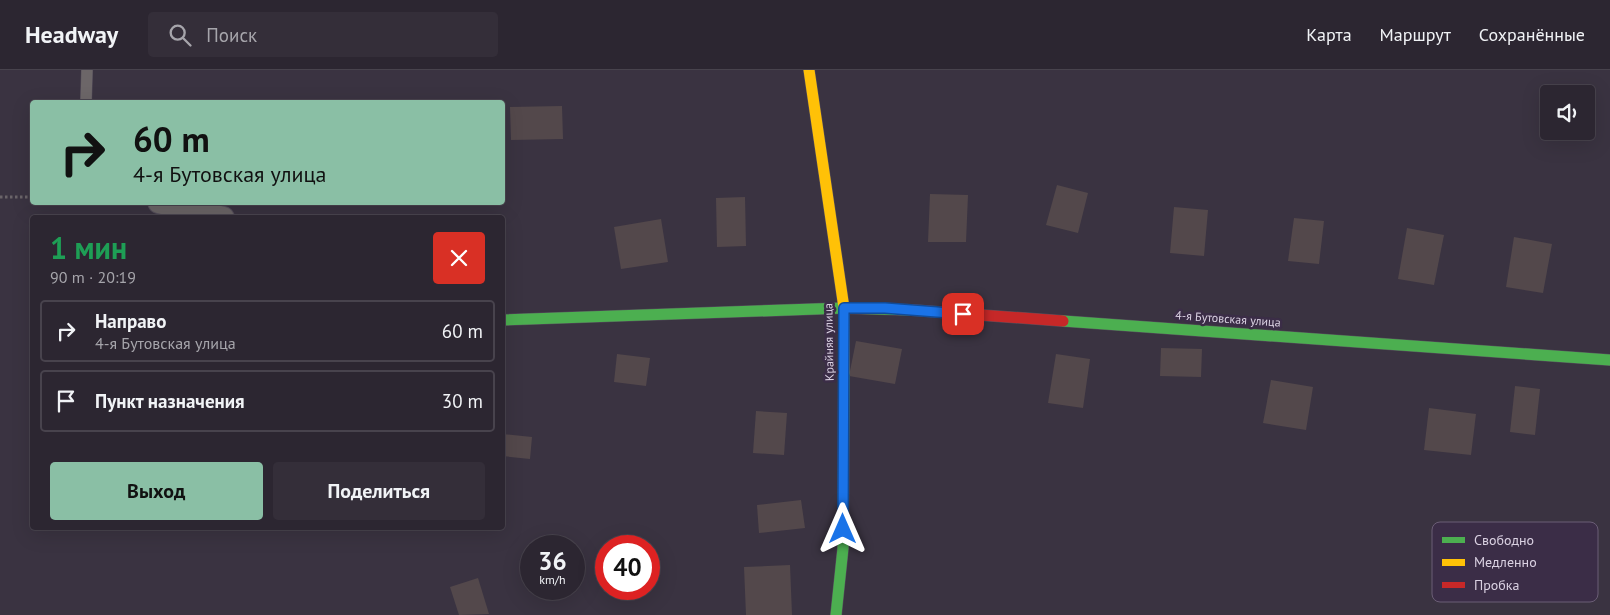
<!DOCTYPE html>
<html lang="ru">
<head>
<meta charset="utf-8">
<style>
  :root { --surface:#2c2631; --page:#342e39; --text:#f1f3f6; --muted:#a6a5ab; --line:#48434d; --accent:#8abfa5 }
  body { margin:0; font-family:"PT Sans",sans-serif; background:var(--page); color:var(--text); height:100vh; display:flex; flex-direction:column; font-size:19px; white-space:nowrap }
  * { box-sizing:border-box; margin:0 }
  p { font-size:16px; color:var(--muted) }
  .icon { flex:none; width:28px; height:28px; fill:none; stroke:currentColor; stroke-width:2; stroke-linecap:round; stroke-linejoin:round }
  .map { position:relative; flex:1; overflow:hidden }
  .sheet { position:absolute; left:30px; top:145px; width:475px; height:315px; display:flex; flex-direction:column; background:var(--surface); border-radius:5px; box-shadow:0 5px 20px #0002,0 0 0 1px var(--line) }
  .sheet>* { flex:none }
  .guide { position:absolute; left:30px; top:30px; width:475px; height:105px; border-radius:5px; box-shadow:0 5px 20px #0002,0 0 0 1px var(--line); background:#8abfa5; color:#111; overflow:hidden }
  .fabs { position:absolute; left:1540px; top:15px; display:grid; gap:10px }
  .fabs a { display:grid; place-items:center; width:55px; height:55px; border-radius:5px; background:var(--surface); box-shadow:0 5px 20px #0002,0 0 0 1px var(--line); font-size:25px }
  .speed { position:absolute; left:520px; top:465px; display:flex; gap:10px; font-size:25px; font-weight:700; text-align:center }
  .speed>* { display:grid; place-content:center; width:65px; height:65px; border-radius:50%; background:var(--surface); box-shadow:0 5px 20px #0002,0 0 0 1px var(--line); line-height:1 }
  .speed small { font-size:12px; font-weight:400 }
  .speed .limit { border:8px solid #d22; background:#fff; color:#111 }
  .pin { position:absolute; display:grid; place-items:center; width:42px; height:42px; color:#fff; margin:-21px; border-radius:10px; box-shadow:0 2px 8px #0006 }
  .me { position:absolute; width:55px; margin:-28px; rotate:0deg; stroke-linejoin:round; filter:drop-shadow(0 0 4px #0008) }
  .turn { display:flex; align-items:center; gap:18px; height:105px; padding:0 20px; font-size:22px }
  .turn .icon { width:65px; height:65px; stroke-width:2.5 }
  .turn b { display:block; font-size:35px; line-height:42px }
  .round { display:grid; place-items:center; flex:none; width:52px; height:52px; border-radius:5px; background:var(--page) }
  .overview { display:flex; align-items:center; justify-content:space-between; height:85px; padding:0 20px }
  h1 { font-size:30px; font-weight:600; line-height:38px; color:#1e9e55 }
  .action { display:flex; gap:10px; margin-top:auto; padding:10px 20px }
  .action a { flex:1; height:58px; border-radius:5px; background:var(--accent); color:#111; font-size:20px; font-weight:600; line-height:58px; text-align:center }
  .action a+a { background:var(--page); color:var(--text) }
  ul { padding:0; list-style:none }
  li { display:flex; align-items:center; gap:15px; height:62px; margin:0 10px 8px; padding:0 10px; border:2px solid var(--line); border-radius:5px }
  li div { flex:1 }
  li b { display:block; font-size:19px }
  li em { font-style:normal }
  header { display:flex; align-items:center; gap:30px; box-sizing:border-box; height:70px; padding:0 25px; background:var(--surface); border-bottom:1px solid var(--line) }
  header strong { font-size:24px }
  nav { display:flex; gap:28px; margin-inline-start:auto; font-size:18px }
  .search { width:350px; height:45px; background:var(--page); display:flex; align-items:center; gap:12px; box-sizing:border-box; padding:0 18px; border-radius:5px; color:var(--muted); font-size:19px }
  .map>svg:first-child { display:block }
  .building { fill:#53484b }
  .lines { fill:none; stroke-linecap:round; stroke-linejoin:round }
  .lane-casing { stroke:#57505d; stroke-width:12 }
  .street-casing { stroke:#57505d; stroke-width:24 }
  .fast-casing { stroke:#57505d; stroke-width:12 }
  .slow-casing { stroke:#57505d; stroke-width:12 }
  .jam-casing { stroke:#57505d; stroke-width:12 }
  .path { stroke:#6a6469; stroke-width:3; stroke-dasharray:2.5 2.5; stroke-linecap:butt }
  .lane { stroke:#6c6668; stroke-width:11 }
  .street { stroke:#6c6668; stroke-width:22 }
  .fast { stroke:#4caf50; stroke-width:11 }
  .slow { stroke:#ffc107; stroke-width:11 }
  .jam { stroke:#c62828; stroke-width:11 }
  .route-casing { stroke:#114b97; stroke-width:12 }
  .route { stroke:#1a73e8; stroke-width:9 }
  .labels { text-anchor:middle; stroke-width:5; stroke-linejoin:round; paint-order:stroke }
  .street-label { font-size:12px; fill:#dad1e2; stroke:#3b2d47 }
  .key { fill:#3b2d47; stroke:#6b5e76; stroke-width:1 }
  .key-label { font-size:14px; fill:#dad1e2 }
</style>
</head>
<body>
<header>
<strong>Headway</strong>
<div class="search"><svg class="icon" aria-label="search" viewBox="0 0 24 24"><circle cx="10" cy="10" r="6"/><path d="M15 15l6 6"/></svg>Поиск</div>
<nav><a>Карта</a><a>Маршрут</a><a>Сохранённые</a></nav>
</header>
<div class="map">
<svg width="1610" height="545" viewBox="0 0 1610 545">
  <rect width="100%" height="100%" fill="#3a3341"/>
  <g class="building">
    <path d="M562,36L563,69L511,70L510,37Z"/>
    <path d="M1057,115L1088,123L1078,163L1046,155Z"/>
    <path d="M930,124L968,125L966,172H928Z"/>
    <path d="M745,127L746,176L717,177L716,128Z"/>
    <path d="M1174,137L1208,140L1204,186L1170,183Z"/>
    <path d="M1294,148L1324,151L1319,194L1288,191Z"/>
    <path d="M661,149L668,192L621,199L614,157Z"/>
    <path d="M1407,158L1444,165L1434,215L1398,209Z"/>
    <path d="M1514,167L1552,174L1543,223L1506,217Z"/>
    <path d="M856,271L902,279L895,314L849,306Z"/>
    <path d="M1161,278L1202,279L1201,307L1160,306Z"/>
    <path d="M617,284L650,288L646,316L614,312Z"/>
    <path d="M1056,284L1090,289L1083,338L1048,333Z"/>
    <path d="M1271,310L1313,317L1306,360L1263,353Z"/>
    <path d="M1515,316L1540,319L1535,365L1510,362Z"/>
    <path d="M1429,338L1476,344L1471,385L1424,380Z"/>
    <path d="M756,341L787,343L784,385L753,383Z"/>
    <path d="M502,364L532,367L530,389L502,386Z"/>
    <path d="M801,430L805,458L759,463L757,435Z"/>
    <path d="M790,495L792,545H746L744,497Z"/>
    <path d="M478,508L489,544L459,545L450,517Z"/>
  </g>
  <g class="lines">
    <g class="lane-casing">
      <path id="lane" d="M86,32L87,0"/>
    </g>
    <g class="street-casing">
      <path id="street" d="M159,132L223,148"/>
    </g>
    <g class="fast-casing">
      <g id="fast">
        <path d="M502,250L844,238L912,240"/>
        <path d="M1063,251L1610,290"/>
        <path d="M836,545L843,478L844,303"/>
      </g>
    </g>
    <g class="slow-casing">
      <path id="slow" d="M809,0L844,238V303"/>
    </g>
    <g class="jam-casing">
      <path id="jam" d="M912,240L1063,251"/>
    </g>
    <path class="path" d="M0,127H32"/>
    <use href="#lane" class="lane"/>
    <use href="#street" class="street"/>
    <use href="#fast" class="fast"/>
    <use href="#slow" class="slow"/>
    <use href="#jam" class="jam"/>
  </g>
  <g class="lines">
    <g class="route-casing">
      <path id="route" d="M843,459L844,238H885L963,244"/>
    </g>
    <use href="#route" class="route"/>
  </g>
  <g class="labels">
    <g class="street-label">
      <text transform="translate(1228 249) rotate(4)" y="4">4-я Бутовская улица</text>
      <text transform="translate(829 272) rotate(-91)" y="4">Крайняя улица</text>
    </g>
  </g>
  <rect x="1432" y="452" width="166" height="80" rx="8" class="key"/>
  <rect x="1442" y="467" width="23" height="6" fill="#4caf50"/>
  <rect x="1442" y="489" width="23" height="7" fill="#ffc107"/>
  <rect x="1442" y="512" width="23" height="6" fill="#c62828"/>
  <g class="key-label">
    <text x="1474" y="475">Свободно</text>
    <text x="1474" y="497">Медленно</text>
    <text x="1474" y="520">Пробка</text>
  </g>
</svg>
<div class="fabs">
<a><svg class="icon" aria-label="sound" viewBox="0 0 24 24"><path d="M4 9h4l5-4v14l-5-4H4zM17 9q2 3 0 6"/></svg></a>
</div>
<div class="speed"><div>36<small>km/h</small></div><div class="limit">40</div></div>
<div class="pin" style="left:963px;top:244px;background:#d93025"><svg class="icon" aria-label="arrive" viewBox="0 0 24 24"><path d="M6 21V4h12l-3 4 3 4H6"/></svg></div>
<svg class="me" style="left:843px;top:459px" viewBox="-20 -20 40 40"><path d="M0-17L14 15 0 8-14 15z" fill="#1a73e8" stroke="#fff" stroke-width="4"/></svg>
<div class="guide">
<div class="turn"><svg class="icon" aria-label="right" viewBox="0 0 24 24"><path d="M7 20v-9h11M14 6l5 5-5 5"/></svg><div><b>60 m</b>4-я Бутовская улица</div></div>
</div>
<section class="sheet">
<div class="overview"><div><h1>1 мин</h1><p>90 m · 20:19</p></div><a class="round" style="background:#d93025;color:#fff"><svg class="icon" aria-label="close" viewBox="0 0 24 24"><path d="M6 6l12 12M18 6L6 18"/></svg></a></div>
<ul>
<li><svg class="icon" aria-label="right" viewBox="0 0 24 24"><path d="M7 20v-9h11M14 6l5 5-5 5"/></svg><div><b>Направо</b><p>4-я Бутовская улица</p></div><em>60 m</em></li>
<li><svg class="icon" aria-label="arrive" viewBox="0 0 24 24"><path d="M6 21V4h12l-3 4 3 4H6"/></svg><div><b>Пункт назначения</b></div><em>30 m</em></li>
</ul>
<div class="action"><a>Выход</a><a>Поделиться</a></div>
</section>
</div>
</body>
</html>
